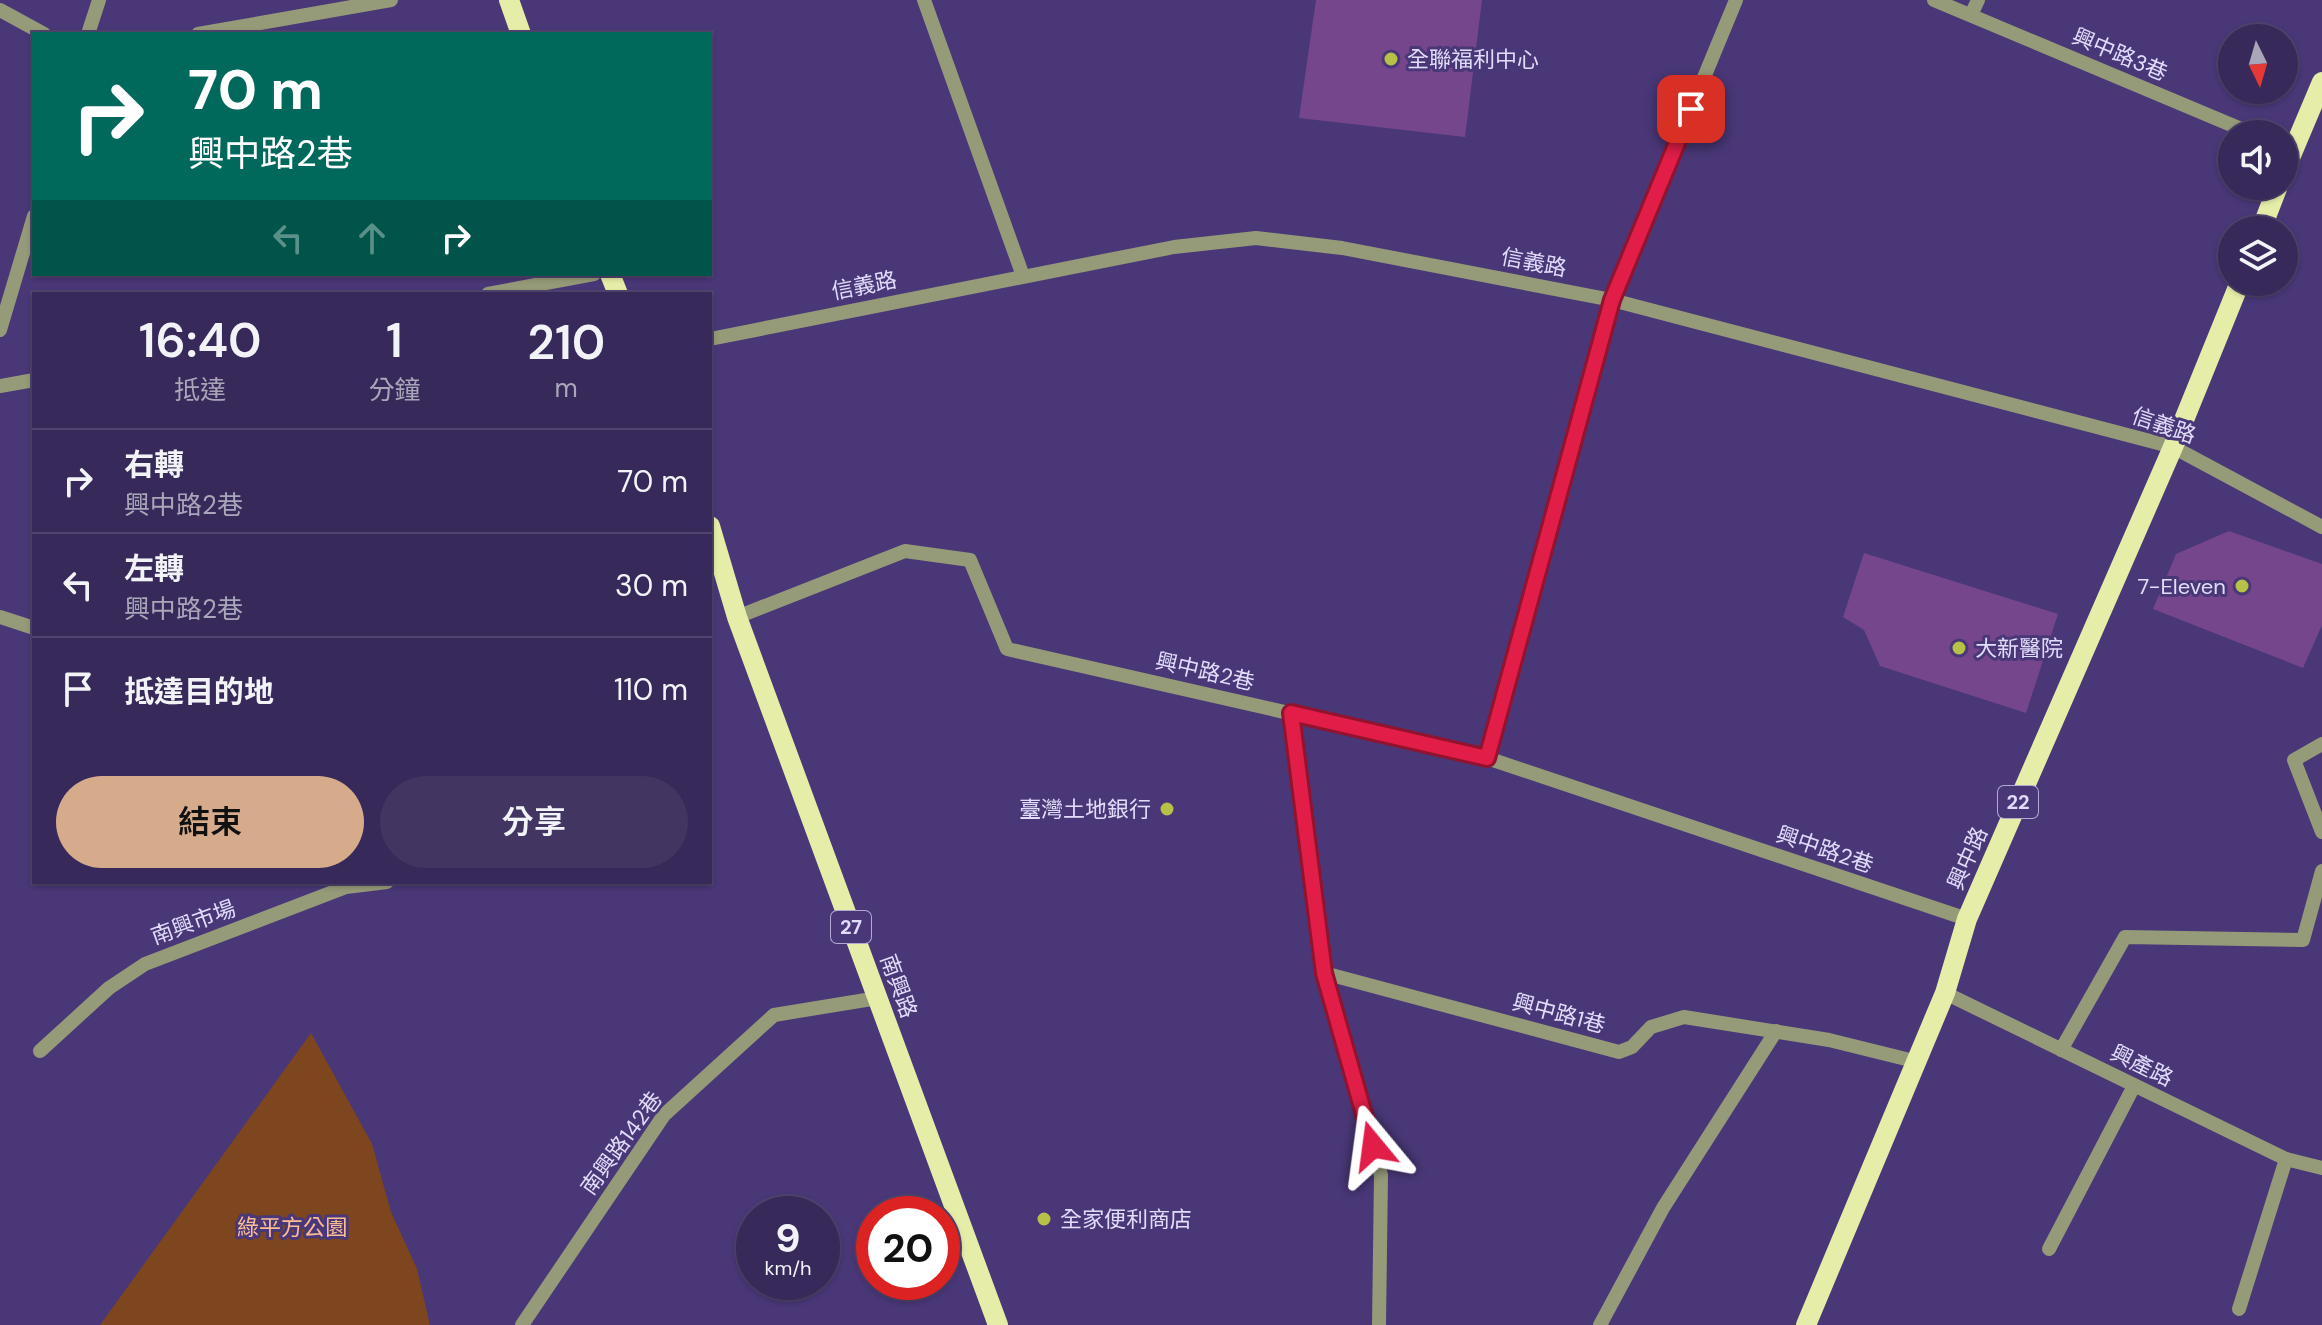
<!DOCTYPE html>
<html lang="zh-TW">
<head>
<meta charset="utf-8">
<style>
  :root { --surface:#372959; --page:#423562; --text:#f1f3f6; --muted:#aaa6ba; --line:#51456f; --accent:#d6ab8b }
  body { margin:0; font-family:"DM Sans","Noto Sans TC",sans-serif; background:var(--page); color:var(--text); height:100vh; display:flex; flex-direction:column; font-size:30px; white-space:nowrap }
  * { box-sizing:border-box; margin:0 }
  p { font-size:26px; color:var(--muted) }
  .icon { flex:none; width:44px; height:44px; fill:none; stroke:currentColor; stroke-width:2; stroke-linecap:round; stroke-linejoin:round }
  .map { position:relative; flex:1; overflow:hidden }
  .sheet { position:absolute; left:32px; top:292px; width:680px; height:592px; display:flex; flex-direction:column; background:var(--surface); border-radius:0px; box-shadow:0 2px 6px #0004,0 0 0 2px var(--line) }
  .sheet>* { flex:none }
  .guide { position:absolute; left:32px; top:32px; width:680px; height:244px; border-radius:0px; box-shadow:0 2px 6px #0004,0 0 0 2px var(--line); background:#00695c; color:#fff; overflow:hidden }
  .needle { width:52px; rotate:175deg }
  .buttons { position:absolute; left:2218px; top:24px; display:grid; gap:16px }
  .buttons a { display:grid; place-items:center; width:80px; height:80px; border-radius:50%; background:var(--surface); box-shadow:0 2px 6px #0004,0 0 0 2px var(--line); font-size:40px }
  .speed { position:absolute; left:736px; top:1196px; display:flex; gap:16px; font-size:40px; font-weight:700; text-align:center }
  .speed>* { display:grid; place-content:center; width:104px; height:104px; border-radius:50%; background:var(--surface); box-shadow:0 2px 6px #0004,0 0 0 2px var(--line); line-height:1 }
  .speed small { font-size:20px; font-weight:400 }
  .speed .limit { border:12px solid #d22; background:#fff; color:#111 }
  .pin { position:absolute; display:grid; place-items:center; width:68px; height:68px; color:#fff; margin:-34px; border-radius:16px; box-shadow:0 4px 12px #0006 }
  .me { position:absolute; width:88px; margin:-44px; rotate:344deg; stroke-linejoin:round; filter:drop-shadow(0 0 6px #0008) }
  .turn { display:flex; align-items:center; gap:28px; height:168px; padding:0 24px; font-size:36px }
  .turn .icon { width:104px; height:104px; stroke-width:2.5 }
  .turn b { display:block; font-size:56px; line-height:68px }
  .lanes { display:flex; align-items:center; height:76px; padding:0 24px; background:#0003; justify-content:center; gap:40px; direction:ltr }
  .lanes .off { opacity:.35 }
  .eta { display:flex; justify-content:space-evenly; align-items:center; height:136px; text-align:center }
  .eta b { font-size:48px; font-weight:600; line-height:56px }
  .cta { display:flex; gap:16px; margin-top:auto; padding:16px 24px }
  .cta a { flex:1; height:92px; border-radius:48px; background:var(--accent); color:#111; font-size:32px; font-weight:600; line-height:92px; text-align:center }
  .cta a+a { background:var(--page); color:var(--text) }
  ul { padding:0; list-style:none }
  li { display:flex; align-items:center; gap:24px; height:104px; padding:0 24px; border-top:2px solid var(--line) }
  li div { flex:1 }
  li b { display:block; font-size:30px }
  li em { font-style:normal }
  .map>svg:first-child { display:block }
  .green { fill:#7e461e }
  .building { fill:#76468d }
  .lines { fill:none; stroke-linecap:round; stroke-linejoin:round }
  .minor { stroke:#959a78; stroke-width:14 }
  .major { stroke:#e5eda8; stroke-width:20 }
  .route-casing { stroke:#92132f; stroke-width:20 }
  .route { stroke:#e11d48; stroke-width:14 }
  .poi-dot { fill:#b7c148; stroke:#493777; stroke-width:3 }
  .labels { text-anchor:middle; stroke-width:6; stroke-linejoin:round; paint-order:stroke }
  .shield { fill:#493777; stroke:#b3aad3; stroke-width:2 }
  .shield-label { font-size:20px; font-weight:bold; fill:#e1dcfa }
  .street-label { font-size:22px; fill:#e1dcfa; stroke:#493777 }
  .poi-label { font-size:22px; fill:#e1dcfa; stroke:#493777; text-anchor:start }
  .park-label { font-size:22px; fill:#fcbc94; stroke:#493777 }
</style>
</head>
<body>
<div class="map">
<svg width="2322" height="1325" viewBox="0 0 2322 1325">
  <rect width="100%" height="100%" fill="#493777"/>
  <path class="green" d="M311,1033L372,1144L391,1212L417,1269L430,1325H100Z"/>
  <g class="building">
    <path d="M1316,0H1482L1465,137L1299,118Z"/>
    <path d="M2229,531L2322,564V625L2303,668L2153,609L2176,554Z"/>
    <path d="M1864,553L2058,614L2026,713L1880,666L1864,630L1843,617Z"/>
  </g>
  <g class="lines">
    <g class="minor">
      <path d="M924,0L1023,276"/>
      <path d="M1934,0L2253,134"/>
      <path d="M0,10L44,34"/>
      <path d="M1971,15L1978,0"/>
      <path d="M88,34L99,0"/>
      <path d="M198,34L391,0"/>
      <path d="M488,294L594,274"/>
      <path d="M0,330L34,216"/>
      <path d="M710,339L1174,247L1256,238L1342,248L1612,300L2173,447L2322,527"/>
      <path d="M0,386L34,380"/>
      <path d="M0,617L34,628"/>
      <path d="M737,617L905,551L970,560L1007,649L1487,758L1967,919"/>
      <path d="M1291,713L1324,973L1381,1175L1379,1325"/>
      <path d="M2322,744L2294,760L2322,832"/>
      <path d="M1487,758L1612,300L1736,0"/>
      <path d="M1324,973L1619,1052L1632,1047L1651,1027L1684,1017L1829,1040L1914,1061"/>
      <path d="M1945,993L2286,1159L2322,1168"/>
      <path d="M2061,1050L2125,937L2303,940L2322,871"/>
      <path d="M40,1051L109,988L145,964L346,887L387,882"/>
      <path d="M2049,1249L2134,1086"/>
      <path d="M2239,1309L2286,1159"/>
      <path d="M522,1325L664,1115L774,1015L878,998"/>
      <path d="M1600,1325L1663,1208L1776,1031"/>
    </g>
    <g class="major">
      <path d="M509,0L521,34"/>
      <path d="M2284,172L2322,82"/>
      <path d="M2261,230L2278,186"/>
      <path d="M610,274L618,294"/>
      <path d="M710,526L737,617L998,1325"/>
      <path d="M1806,1325L1945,993L1967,919L2173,447L2240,282"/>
    </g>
  </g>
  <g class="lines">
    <g class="route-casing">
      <path id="route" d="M1373,1146L1324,973L1291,713L1487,758L1612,300L1691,109"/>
    </g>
    <use href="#route" class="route"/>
  </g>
  <g class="poi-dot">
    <circle cx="1391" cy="59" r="8"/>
    <circle cx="2242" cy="586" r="8"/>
    <circle cx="1959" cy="648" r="8"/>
    <circle cx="1167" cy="809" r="8"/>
    <circle cx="1044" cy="1219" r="8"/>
  </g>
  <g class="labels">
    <g class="shield">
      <rect x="1998" y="786" width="40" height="32" rx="6"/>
      <rect x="831" y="911" width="40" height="32" rx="6"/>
    </g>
    <g class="shield-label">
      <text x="2018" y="809">22</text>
      <text x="851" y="934">27</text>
    </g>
    <g class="street-label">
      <text transform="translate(2120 54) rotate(23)" y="8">興中路3巷</text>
      <text transform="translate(1534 262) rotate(11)" y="8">信義路</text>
      <text transform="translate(864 285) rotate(-11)" y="8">信義路</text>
      <text transform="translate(2164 425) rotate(19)" y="8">信義路</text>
      <text transform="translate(1205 671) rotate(13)" y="8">興中路2巷</text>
      <text transform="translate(1825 849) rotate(19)" y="8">興中路2巷</text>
      <text transform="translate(1967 858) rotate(-66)" y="8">興中路</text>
      <text transform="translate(193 922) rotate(-20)" y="8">南興市場</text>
      <text transform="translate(899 986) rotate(70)" y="8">南興路</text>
      <text transform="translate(1559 1013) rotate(15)" y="8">興中路1巷</text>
      <text transform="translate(2142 1065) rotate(26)" y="8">興產路</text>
      <text transform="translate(621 1143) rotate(-54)" y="8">南興路142巷</text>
    </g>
    <g class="poi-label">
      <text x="1407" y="67">全聯福利中心</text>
      <text x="2226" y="594" text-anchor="end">7-Eleven</text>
      <text x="1975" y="656">大新醫院</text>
      <text x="1151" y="817" text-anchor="end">臺灣土地銀行</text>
      <text x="1060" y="1227">全家便利商店</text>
    </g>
    <g class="park-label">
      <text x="292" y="1235">綠平方公園</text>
    </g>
  </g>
</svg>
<div class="buttons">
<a><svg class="needle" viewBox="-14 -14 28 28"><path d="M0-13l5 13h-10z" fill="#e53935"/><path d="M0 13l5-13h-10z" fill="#aaa6ba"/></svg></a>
<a><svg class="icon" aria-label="sound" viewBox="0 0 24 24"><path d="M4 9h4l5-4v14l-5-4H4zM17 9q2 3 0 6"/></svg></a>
<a><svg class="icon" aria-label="layers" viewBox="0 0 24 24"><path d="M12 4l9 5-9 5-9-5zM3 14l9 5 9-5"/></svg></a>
</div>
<div class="speed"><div>9<small>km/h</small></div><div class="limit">20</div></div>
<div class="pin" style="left:1691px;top:109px;background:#d93025"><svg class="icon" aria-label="arrive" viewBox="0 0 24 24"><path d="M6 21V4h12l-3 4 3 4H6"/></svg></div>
<svg class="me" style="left:1373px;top:1146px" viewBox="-20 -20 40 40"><path d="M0-17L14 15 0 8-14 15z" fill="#e11d48" stroke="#fff" stroke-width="4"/></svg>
<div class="guide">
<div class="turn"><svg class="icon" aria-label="right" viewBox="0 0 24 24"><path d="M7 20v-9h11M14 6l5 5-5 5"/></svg><div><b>70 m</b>興中路2巷</div></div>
<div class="lanes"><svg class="icon off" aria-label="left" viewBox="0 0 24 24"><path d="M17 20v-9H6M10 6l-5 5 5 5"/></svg><svg class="icon off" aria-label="ahead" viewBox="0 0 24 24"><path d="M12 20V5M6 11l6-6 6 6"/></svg><svg class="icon" aria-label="right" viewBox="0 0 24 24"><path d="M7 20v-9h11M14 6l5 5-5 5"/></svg></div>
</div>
<section class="sheet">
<div class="eta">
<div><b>16:40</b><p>抵達</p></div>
<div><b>1</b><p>分鐘</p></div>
<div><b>210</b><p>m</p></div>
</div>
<ul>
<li><svg class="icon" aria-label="right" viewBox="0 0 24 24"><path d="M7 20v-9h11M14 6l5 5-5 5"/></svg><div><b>右轉</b><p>興中路2巷</p></div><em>70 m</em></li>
<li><svg class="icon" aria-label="left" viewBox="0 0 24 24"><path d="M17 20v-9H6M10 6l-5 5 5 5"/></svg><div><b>左轉</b><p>興中路2巷</p></div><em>30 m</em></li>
<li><svg class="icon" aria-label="arrive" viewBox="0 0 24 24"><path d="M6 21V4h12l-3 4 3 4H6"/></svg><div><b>抵達目的地</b></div><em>110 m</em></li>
</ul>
<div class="cta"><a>結束</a><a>分享</a></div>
</section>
</div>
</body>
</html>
